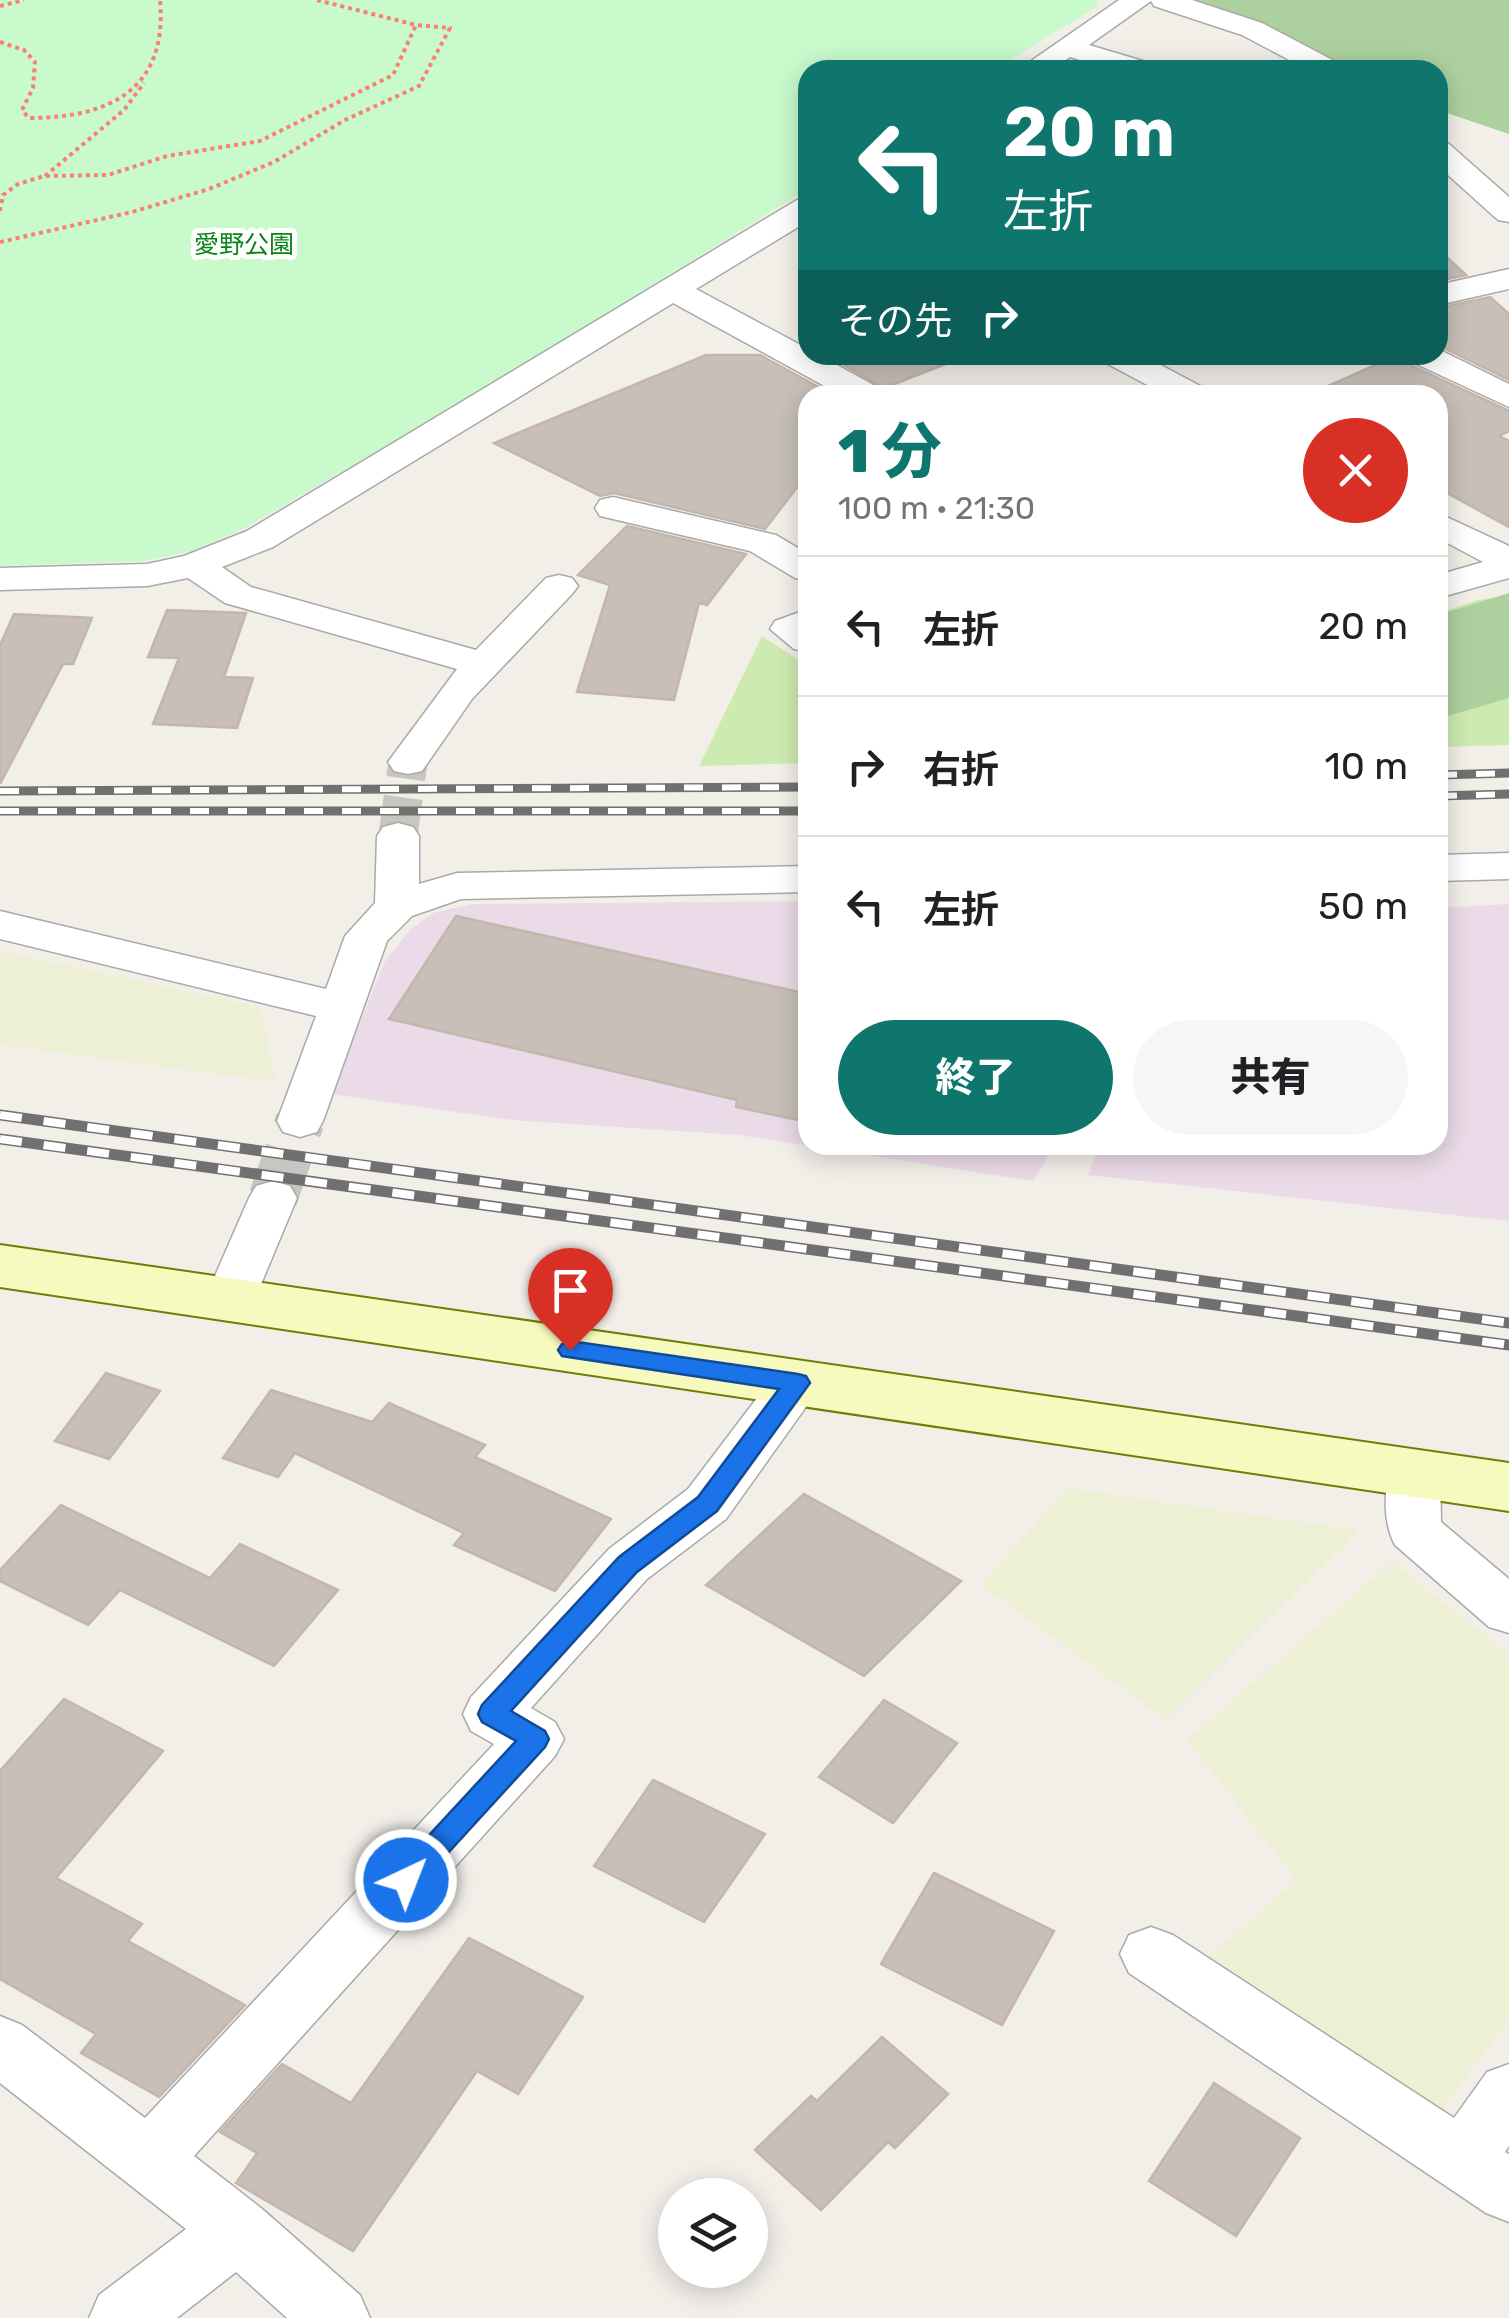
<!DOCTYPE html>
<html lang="ja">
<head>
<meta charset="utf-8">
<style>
  :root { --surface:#fff; --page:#f6f6f6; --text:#202124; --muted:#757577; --line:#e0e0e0; --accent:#0f766e }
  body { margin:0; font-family:Rubik,"Noto Sans JP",sans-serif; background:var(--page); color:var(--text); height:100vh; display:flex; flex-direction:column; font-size:38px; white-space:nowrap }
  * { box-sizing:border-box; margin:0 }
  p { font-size:32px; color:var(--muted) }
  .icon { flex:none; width:55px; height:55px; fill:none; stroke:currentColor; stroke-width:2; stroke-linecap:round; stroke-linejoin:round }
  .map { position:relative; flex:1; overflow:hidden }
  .side { position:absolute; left:798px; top:385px; width:650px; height:770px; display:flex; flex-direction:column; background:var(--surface); border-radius:30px; box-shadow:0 5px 25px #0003 }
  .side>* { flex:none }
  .top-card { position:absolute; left:798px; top:60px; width:650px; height:305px; border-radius:30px; box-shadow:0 5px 25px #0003; background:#0f766e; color:#fff; overflow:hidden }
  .fabs { position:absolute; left:658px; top:2178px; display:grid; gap:20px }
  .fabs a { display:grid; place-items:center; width:110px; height:110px; border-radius:50%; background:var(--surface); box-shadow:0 5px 25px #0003; font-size:50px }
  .pin { position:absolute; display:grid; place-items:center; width:85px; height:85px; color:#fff; margin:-102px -42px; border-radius:50% 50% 50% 0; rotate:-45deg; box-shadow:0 0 10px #0007 }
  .pin .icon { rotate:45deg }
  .me { position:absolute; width:110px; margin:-55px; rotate:43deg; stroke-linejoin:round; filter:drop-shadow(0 0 8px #0008) }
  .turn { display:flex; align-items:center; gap:35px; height:210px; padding:0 40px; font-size:45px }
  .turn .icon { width:130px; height:130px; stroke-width:2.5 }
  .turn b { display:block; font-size:70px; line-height:85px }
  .then { display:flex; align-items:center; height:95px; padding:0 40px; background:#0003; gap:20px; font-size:38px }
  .round { display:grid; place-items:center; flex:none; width:105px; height:105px; border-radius:52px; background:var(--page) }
  .overview { display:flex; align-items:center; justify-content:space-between; height:170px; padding:0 40px }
  h1 { font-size:60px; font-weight:800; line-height:75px; color:var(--accent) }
  .button { display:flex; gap:20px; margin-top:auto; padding:20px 40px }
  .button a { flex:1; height:115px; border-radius:60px; background:var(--accent); color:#fff; font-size:40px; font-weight:800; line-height:115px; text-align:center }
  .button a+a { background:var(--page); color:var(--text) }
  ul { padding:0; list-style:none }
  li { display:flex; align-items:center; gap:30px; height:140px; padding:0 40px; border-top:2px solid var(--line) }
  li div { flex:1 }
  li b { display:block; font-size:38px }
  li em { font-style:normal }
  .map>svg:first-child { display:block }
  .industrial { fill:#ebdbe8 }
  .farmland { fill:#eef0d5 }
  .grass { fill:#cdebb0 }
  .forest { fill:#add19e }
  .park { fill:#c8facc }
  .building { fill:#c7bfb8; stroke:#c4b6ab; stroke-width:2.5 }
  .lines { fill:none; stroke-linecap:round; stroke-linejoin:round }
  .street-tunnel-far1 { stroke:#c8c6c1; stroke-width:39; stroke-dasharray:39 19; stroke-linecap:butt }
  .street-tunnel { stroke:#c8c6c1; stroke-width:49; stroke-dasharray:49 24; stroke-linecap:butt }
  .street-casing { stroke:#a9a9a9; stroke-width:3 }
  .secondary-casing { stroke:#707d05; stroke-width:4 }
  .path { stroke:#fa8072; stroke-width:4; stroke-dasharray:4 4; stroke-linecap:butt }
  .street { fill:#fff; fill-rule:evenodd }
  .secondary { fill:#f7fabf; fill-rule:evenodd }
  .rail-far1-casing { stroke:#707070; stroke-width:9 }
  .rail-casing { stroke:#707070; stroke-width:11 }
  .rail-far1 { stroke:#fff; stroke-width:6; stroke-dasharray:19; stroke-linecap:butt }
  .rail { stroke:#fff; stroke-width:8; stroke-dasharray:22; stroke-linecap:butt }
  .route { fill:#1a73e8; stroke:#114b97; stroke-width:2.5 }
  .labels { text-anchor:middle; stroke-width:10; stroke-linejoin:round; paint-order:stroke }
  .far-park-label { font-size:25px; fill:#0c8416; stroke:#fff }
</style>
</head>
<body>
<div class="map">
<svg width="1509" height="2318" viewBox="0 0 1509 2318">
  <rect width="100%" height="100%" fill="#f2efe9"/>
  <g class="industrial">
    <path d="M807,901L808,1145H1055L1033,1181L739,1135L512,1120L331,1094L385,961L410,930L433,913L472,904Z"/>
    <path d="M1509,904V1221L1088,1175L1100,1145H1438V908Z"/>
  </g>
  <g class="farmland">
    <path d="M0,951L260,1007L276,1082L0,1045Z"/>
    <path d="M1067,1488L1359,1530L1166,1720L981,1585Z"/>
    <path d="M1392,1562L1509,1654V2020L1426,2132L1208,1957L1297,1881L1187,1740Z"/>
  </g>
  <g class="grass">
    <path d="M1509,596V745L1438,747V613L1478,600Z"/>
    <path d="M762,636L807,666V763L699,766Z"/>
  </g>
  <g class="forest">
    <path d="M1166,0H1509V134L1438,110V70H1336Z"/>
    <path d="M1509,593V698L1438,719V615Z"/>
  </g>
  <path class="park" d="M0,0H1096L1098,6L993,70H808L807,189L491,385L243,529L189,552L143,561L0,566Z"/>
  <g class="building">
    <path d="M1438,249L1466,275L1438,281Z"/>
    <path d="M1490,297L1509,314V380L1438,345V308Z"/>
    <path d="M706,355H760L833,395H808V473L765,529L614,493L600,496L494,443Z"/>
    <path d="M827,355H960L961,358L884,388Z"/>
    <path d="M1398,355H1403L1410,365L1509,411V431L1499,436L1509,441V527L1438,488V395H1308Z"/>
    <path d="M627,526L746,554L707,605L699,603L674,700L577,692L610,585L578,575Z"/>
    <path d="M167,610L246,613L224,677L253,678L237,728L153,724L179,658L148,657Z"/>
    <path d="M14,614L92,618L73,664H63L0,784V645Z"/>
    <path d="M456,916L808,994V1122L736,1107L737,1100L389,1019Z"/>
    <path d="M106,1373L160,1391L109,1459L55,1441Z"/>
    <path d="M271,1390L372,1422L389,1403L485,1445L475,1457L611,1519L555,1591L454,1545L464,1533L295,1453L278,1477L223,1458Z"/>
    <path d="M804,1494L961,1581L864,1676L706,1585Z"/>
    <path d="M61,1505L210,1578L240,1544L338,1590L274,1666L120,1590L88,1625L0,1581V1570Z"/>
    <path d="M64,1699L163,1751L56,1878L142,1924L128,1941L245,2005L159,2097L81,2053L96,2034L0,1979V1771Z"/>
    <path d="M884,1700L957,1743L893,1823L819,1777Z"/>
    <path d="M653,1780L765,1834L704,1922L594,1866Z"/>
    <path d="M934,1873L1054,1931L1002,2025L881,1964Z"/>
    <path d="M469,1938L583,1997L518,2094L477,2071L353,2251L236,2183L257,2153L220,2132L282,2064L351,2103Z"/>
    <path d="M882,2037L948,2094L895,2148L888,2142L821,2210L755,2150L811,2096L817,2101Z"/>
    <path d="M1214,2083L1300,2138L1236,2236L1149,2181Z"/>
  </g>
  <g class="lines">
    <path class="street-tunnel-far1" d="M398,836L408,762"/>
    <path class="street-tunnel" d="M273,1198L300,1121"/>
    <g class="street-casing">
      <g id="street">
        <path d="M1119,0H1192L1262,23L1340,64L1344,70H1308L1242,35L1154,6L1151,1L1089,45L1153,64L1157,70H1112L1070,57L1051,70H1018Z"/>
        <path d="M1438,141L1449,144L1509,197V222L1498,220L1438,166Z"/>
        <path d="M808,198V221L696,289L808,349V355H819L879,388L884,395H841L673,303L273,547L222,567L251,587L476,650L546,578L559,575L572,578L578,586L572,594L472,699L422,771L408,774L394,771L388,762L457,669L225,603L188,578L147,586L0,590V568L147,564L184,556L247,531L797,200Z"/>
        <path d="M1509,269V289L1438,305V285Z"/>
        <path d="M1438,349L1509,384V407L1412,362L1407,355H1438Z"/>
        <path d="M1099,355H1142L1204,388L1209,395H1166L1104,362Z"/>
        <path d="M613,497L776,535L808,554V581L795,578L750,551L600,516L595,508L600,500Z"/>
        <path d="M1438,513L1509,546V578L1438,598V575L1483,562L1438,538Z"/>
        <path d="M808,609V652L794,649L770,629L775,621Z"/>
        <path d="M398,823L413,827L419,836V884L457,873L808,866V892L461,899L412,916L387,941L323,1121L317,1132L300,1137L283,1132L277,1121L316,1016L0,939V911L326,989L345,936L375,903L377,836L383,827Z"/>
        <path d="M1509,853V879L1438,881V855Z"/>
        <path d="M273,1181L290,1186L297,1198L254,1301L247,1314L229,1319L211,1314L204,1301L249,1198L256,1186Z"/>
        <path d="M797,1364L815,1369L823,1383L726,1519L647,1579L531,1708L555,1722L564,1739L555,1756L194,2156L261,2208L360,2295L370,2318H287L236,2272L177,2318H89L99,2295L186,2229L0,2083V2016L22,2025L145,2118L494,1744L471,1731L463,1714L471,1697L609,1549L688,1489L779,1369Z"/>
        <path d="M1414,1453L1433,1459L1440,1473L1441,1522L1509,1579V1633L1489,1627L1395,1545C1382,1521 1383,1482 1395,1459Z"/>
        <path d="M1151,1927L1173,1935L1454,2118L1487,2072L1509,2064V2146L1505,2152L1509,2154V2222L1486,2213L1129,1973L1120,1954L1129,1935Z"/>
      </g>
    </g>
    <g class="secondary-casing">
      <path id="secondary" d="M0,1245L1509,1463V1511L0,1287Z"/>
    </g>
    <g class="path">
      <path d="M0,6L24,0"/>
      <path d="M0,42L24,50L35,62L33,88L22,110L29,118C110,118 168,89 160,0"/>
      <path d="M45,176L124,110L144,83"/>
      <path d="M0,211L3,195L18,184L44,176L108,175L167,156L260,141L393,75L416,25"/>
      <path d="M0,242L132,212L209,189L274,162L345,120L419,86L450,28L416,25L317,0"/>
    </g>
    <use href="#street" class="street"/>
    <use href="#secondary" class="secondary"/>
    <g class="rail-far1-casing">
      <g id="rail-far1">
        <path d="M1438,775L1509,773"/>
        <path d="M0,791L808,787"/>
        <path d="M1438,796L1509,794"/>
        <path d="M0,811H808"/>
      </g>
    </g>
    <g class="rail-casing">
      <g id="rail">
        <path d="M0,1115L1509,1323"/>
        <path d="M0,1139L1509,1345"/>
      </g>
    </g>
    <use href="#rail-far1" class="rail-far1"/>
    <use href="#rail" class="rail"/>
  </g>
  <path class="route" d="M570,1341L798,1374L806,1376L810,1383L717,1511L637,1572L511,1711L545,1731L549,1739L545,1747L416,1888L406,1892L396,1888L392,1880L396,1871L516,1741L482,1722L478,1714L482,1705L619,1557L698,1497L779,1389L562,1356L558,1350L562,1344Z"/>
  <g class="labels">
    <g class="far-park-label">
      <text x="244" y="253">愛野公園</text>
    </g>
  </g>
</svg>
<div class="fabs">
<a><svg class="icon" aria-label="layers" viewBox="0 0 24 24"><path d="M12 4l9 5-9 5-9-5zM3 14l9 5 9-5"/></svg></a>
</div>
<div class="pin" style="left:570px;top:1350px;background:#d93025"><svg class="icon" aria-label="arrive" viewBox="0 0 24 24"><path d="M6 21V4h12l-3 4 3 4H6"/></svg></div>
<svg class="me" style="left:406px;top:1880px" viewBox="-20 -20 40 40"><circle r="17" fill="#1a73e8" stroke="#fff" stroke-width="3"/><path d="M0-11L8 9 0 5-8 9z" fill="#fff"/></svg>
<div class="top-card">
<div class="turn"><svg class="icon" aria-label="left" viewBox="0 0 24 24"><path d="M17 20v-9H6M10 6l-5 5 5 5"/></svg><div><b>20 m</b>左折</div></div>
<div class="then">その先<svg class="icon" aria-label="right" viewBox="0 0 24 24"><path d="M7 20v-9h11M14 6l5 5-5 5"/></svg></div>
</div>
<section class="side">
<div class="overview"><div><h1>1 分</h1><p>100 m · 21:30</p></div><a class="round" style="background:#d93025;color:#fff"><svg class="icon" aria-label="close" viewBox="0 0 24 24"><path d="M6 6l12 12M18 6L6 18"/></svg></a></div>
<ul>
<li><svg class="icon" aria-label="left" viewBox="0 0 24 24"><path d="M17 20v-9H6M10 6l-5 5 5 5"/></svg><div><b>左折</b></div><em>20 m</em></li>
<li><svg class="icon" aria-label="right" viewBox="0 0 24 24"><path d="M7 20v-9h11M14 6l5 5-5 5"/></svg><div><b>右折</b></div><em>10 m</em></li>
<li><svg class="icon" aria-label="left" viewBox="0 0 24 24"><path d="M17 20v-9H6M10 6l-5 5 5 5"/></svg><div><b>左折</b></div><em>50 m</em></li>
</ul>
<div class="button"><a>終了</a><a>共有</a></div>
</section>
</div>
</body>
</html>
